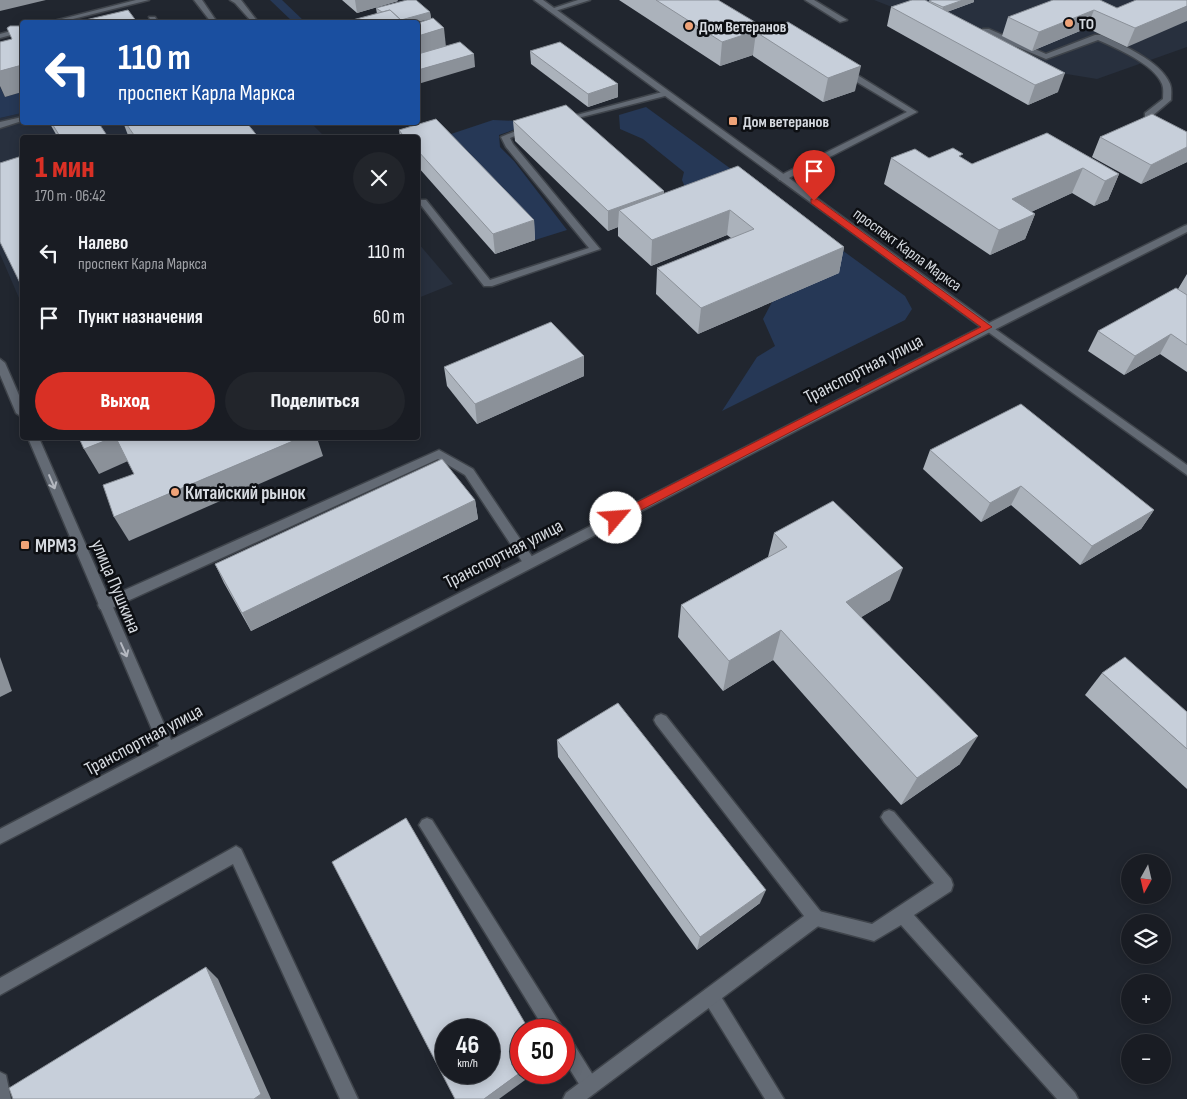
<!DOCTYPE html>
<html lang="ru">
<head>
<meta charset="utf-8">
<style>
  :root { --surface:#191c23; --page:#22252b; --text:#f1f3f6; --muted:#9fa1a6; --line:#373a41; --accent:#d93025 }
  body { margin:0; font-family:"Sofia Sans Condensed",sans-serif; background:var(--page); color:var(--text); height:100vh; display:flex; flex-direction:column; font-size:19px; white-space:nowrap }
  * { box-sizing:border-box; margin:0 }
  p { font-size:16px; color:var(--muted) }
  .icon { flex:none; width:28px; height:28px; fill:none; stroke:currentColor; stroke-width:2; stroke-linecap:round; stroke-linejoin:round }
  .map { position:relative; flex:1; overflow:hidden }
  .details { position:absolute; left:20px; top:135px; width:400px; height:305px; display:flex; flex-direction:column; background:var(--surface); border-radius:5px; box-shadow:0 2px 12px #0003,0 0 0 1px var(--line) }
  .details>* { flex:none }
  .top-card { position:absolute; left:20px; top:20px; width:400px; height:105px; border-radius:5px; box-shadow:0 2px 12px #0003,0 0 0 1px var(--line); background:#1a4fa0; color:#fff; overflow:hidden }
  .needle { width:32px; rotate:188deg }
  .controls { position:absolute; left:1121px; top:854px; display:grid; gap:10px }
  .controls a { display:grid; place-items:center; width:50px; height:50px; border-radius:50%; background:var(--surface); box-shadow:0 2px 12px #0003,0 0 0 1px var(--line); font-size:25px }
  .speed { position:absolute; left:435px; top:1019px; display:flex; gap:10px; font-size:25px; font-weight:700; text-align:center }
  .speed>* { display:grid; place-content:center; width:65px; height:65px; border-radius:50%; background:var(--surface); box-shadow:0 2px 12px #0003,0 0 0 1px var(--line); line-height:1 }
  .speed small { font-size:12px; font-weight:400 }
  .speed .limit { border:8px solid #d22; background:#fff; color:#111 }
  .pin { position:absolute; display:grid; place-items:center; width:42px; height:42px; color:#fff; margin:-51px -21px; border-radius:50% 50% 50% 0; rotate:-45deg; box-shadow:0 0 5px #0007 }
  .pin .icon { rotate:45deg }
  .me { position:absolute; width:55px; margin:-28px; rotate:63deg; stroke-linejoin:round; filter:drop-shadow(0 0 4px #0008) }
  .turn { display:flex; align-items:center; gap:18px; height:105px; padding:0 15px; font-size:22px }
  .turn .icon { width:65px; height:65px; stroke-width:2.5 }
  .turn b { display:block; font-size:35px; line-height:42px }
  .round { display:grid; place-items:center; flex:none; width:52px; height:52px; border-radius:26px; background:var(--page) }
  .headline { display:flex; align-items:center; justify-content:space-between; height:85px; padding:0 15px }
  h1 { font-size:30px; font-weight:800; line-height:38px; color:var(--accent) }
  .action { display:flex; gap:10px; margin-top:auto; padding:10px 15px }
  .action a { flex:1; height:58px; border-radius:30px; background:var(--accent); color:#fff; font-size:20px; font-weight:800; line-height:58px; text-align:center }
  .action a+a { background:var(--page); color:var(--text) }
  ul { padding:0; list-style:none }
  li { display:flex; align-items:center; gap:15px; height:65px; padding:0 15px }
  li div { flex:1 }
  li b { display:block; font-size:19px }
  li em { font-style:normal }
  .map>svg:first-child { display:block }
  .built { fill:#28303e }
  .green { fill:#263856 }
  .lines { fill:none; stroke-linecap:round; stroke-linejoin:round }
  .lane-casing { stroke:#3f444b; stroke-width:3 }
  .street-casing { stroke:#3f444b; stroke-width:3 }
  .secondary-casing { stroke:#3f444b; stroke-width:3 }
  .lane { fill:#636a74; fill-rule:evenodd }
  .street { fill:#636a74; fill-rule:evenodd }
  .secondary { fill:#636a74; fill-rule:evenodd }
  .wall { fill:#abb2bb }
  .shaded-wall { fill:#8b9199 }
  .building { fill:#c7cfda; stroke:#8b9199; fill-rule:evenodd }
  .oneway { stroke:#b4b8c0 }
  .route { fill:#d93025; stroke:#8d1f18 }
  .poi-dot { fill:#efa378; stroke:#0d0f13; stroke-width:2 }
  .labels { text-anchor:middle; stroke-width:5; stroke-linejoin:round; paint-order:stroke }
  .far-poi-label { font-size:16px; font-weight:bold; fill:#d6dae0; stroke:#0d0f13; text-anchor:start }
  .far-street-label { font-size:16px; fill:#d6dae0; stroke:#0d0f13 }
  .street-label { font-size:19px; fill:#d6dae0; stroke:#0d0f13 }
  .poi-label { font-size:19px; font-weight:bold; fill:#d6dae0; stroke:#0d0f13; text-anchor:start }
</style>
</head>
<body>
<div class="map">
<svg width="1187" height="1099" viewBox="0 0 1187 1099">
  <rect width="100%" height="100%" fill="#21262f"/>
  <g class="built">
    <path d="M874,0H1187V47L1097,79L1036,69L971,38Z"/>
    <path d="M22,113V122L311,123L325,137L22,138V305L0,254V118Z"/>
    <path d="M418,243L453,284L418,298Z"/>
  </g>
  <g class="green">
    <path d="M270,0H282L305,22H293Z"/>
    <path d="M0,87L5,97L22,92V113L0,118Z"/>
    <path d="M646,107L905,296L912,309L905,320L722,411L757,357L775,346L763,319L772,302L838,273L685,187L682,180L684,172L643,139L620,129L619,115Z"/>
    <path d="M493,120L518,121L519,128L499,135L500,147L514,161L567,230L535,240L439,138Z"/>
  </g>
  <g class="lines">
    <g class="lane-casing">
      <g id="lane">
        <path d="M194,0H202L217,22H211Z"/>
        <path d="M230,0H241L258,22H252L235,3Z"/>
        <path d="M578,0H590L552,12L548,10Z"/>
        <path d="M805,0H814L847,20L840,22Z"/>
        <path d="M149,17H155L158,22H151Z"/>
        <path d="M983,29H989L1046,54L1095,35H1101C1122,45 1161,61 1170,84C1172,89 1171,95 1171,100L1151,117H1145V113L1163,99C1163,94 1164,89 1162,84C1154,64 1116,48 1098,40L1046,59L983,33Z"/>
        <path d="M840,68H846L917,112L785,180H779V176L907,112L840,72Z"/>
        <path d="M666,91L670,93L669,95L562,122L558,120Z"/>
        <path d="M22,117V121L0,128V122Z"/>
        <path d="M528,126L535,128L510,138L513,144L600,249L492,286H484L420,204V200H426L490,280L589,248L506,147L501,137Z"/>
        <path d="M439,450L473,469L533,558L535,562L533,566H525L465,475L438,459L110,609L105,610L100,609L98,605L100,601Z"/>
        <path d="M889,810L894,812L951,879L953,885L951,891L914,915L1075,1093L1078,1099H1057L901,925L874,941L809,924L807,918L809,912L815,910L872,924L934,883L884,822L881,817L884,812Z"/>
        <path d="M427,818L432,820L564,1030H545L422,830L419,825L422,820Z"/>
        <path d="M711,988L717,990L784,1099H765L705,1002L703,996L705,990Z"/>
        <path d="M564,1035L570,1038L596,1080L599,1086L596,1092L590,1095L584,1092L564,1060Z"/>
      </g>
    </g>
    <g class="street-casing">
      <g id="street">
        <path d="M136,0H149L61,22H50Z"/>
        <path d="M22,28V32L0,38V34Z"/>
        <path d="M988,324L1187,465V475L984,329L983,327L984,325Z"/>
        <path d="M661,714L666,716L821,912L823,918L821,924L587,1099H563L566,1093L804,916L656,724L654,720L656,716Z"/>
        <path d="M236,846L241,849L358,1099H340L233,864L0,995V978Z"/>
        <path d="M0,1072L6,1075L11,1099H0Z"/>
      </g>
    </g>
    <g class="secondary-casing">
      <g id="secondary">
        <path d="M534,0H543L989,323L1184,226L1187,225V232L813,422L0,844V829L159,746L28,438H39L171,740L981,327Z"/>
        <path d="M0,359L5,363L22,402V417L16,413L0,375Z"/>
      </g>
    </g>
    <use href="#lane" class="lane"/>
    <use href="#street" class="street"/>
    <use href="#secondary" class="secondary"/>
  </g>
  <g class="wall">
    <path d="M342,0H397L398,1L357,13Z"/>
    <path d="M619,0H718L764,30L855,91L823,102L753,56V55L720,66Z"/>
    <path d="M932,0H974V2L947,12L1058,92L1028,105L887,26L891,7L929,2V1Z"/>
    <path d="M1187,0L1127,47L1087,28L1032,51L1002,36L1008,17L1117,8Z"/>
    <path d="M376,8L430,12L431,19L377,14Z"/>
    <path d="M530,51L618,97L588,107L531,64Z"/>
    <path d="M436,119L534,220L535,240L495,254L418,167V138H400L399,130Z"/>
    <path d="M513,121L664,191V194L738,166L844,247L839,273L698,334L656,294L657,268L731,238L727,235L651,266L618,236V227L608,231L515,141Z"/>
    <path d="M49,122H98L108,137L58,138Z"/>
    <path d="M123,122H246L259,138H129Z"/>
    <path d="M1187,132V162L1141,184L1092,157L1100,137Z"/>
    <path d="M1047,133L1119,174L1108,200L1094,206L1072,193L1031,212L1035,214L1025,239L990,255L884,184L891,158H962L972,164Z"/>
    <path d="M1187,274V372L1160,354L1124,375L1088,351L1098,331L1178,289Z"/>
    <path d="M584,356V376L477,424L447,386L444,367Z"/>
    <path d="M930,450L1154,510L1141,529L1080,565L1011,505L981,522L923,469Z"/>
    <path d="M475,500L478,519L251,631L224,583L215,564Z"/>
    <path d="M774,533L890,600L861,617L960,764L901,805L773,660L723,691L678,637L681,605L768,557Z"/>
    <path d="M1102,673L1187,749V789L1085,695Z"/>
    <path d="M557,740L760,903L697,950L558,757Z"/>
  </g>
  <g class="shaded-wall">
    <path d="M0,0H46L0,11Z"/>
    <path d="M355,0H397L398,1L357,13Z"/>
    <path d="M963,0H974V2L941,14L943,7Z"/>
    <path d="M1187,6V21L1127,47L1135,28Z"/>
    <path d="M1094,10L1087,28L1032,51L1039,32Z"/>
    <path d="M430,12L431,19L417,22H392Z"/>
    <path d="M444,28L446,47L418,55V36Z"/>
    <path d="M765,28L763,37L756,32L753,55L720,66L722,42Z"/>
    <path d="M474,54L475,67L418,84V70Z"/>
    <path d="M22,65V92L5,97L0,86V71Z"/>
    <path d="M861,66L855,91L823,102L828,78Z"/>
    <path d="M1065,73L1058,92L1028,105L1035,85Z"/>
    <path d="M618,84V97L588,107V94Z"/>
    <path d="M1187,147V162L1141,184L1151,165Z"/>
    <path d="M1083,168L1072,193L1003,225L1012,199Z"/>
    <path d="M1119,174L1108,200L1094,206L1105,181Z"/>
    <path d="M664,191L663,211L619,210L618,227L608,231V211Z"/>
    <path d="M730,210L727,235L651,266L652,240Z"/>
    <path d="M1035,214L1025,239L990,255L999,230Z"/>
    <path d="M534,220L535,240L495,254L493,234Z"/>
    <path d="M844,247L839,273L698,334L701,308Z"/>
    <path d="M1171,334L1160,354L1124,375L1135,356Z"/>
    <path d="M584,356V376L477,424L475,404Z"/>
    <path d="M112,438H116L128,461L99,474L84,449Z"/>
    <path d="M300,438H317L323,456L129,541L114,517Z"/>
    <path d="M1021,486L1011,505L981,522L990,503Z"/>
    <path d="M475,500L478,519L251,631L242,613Z"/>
    <path d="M1154,510L1141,529L1080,565L1092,546Z"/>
    <path d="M903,568L890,600L835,633L846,602Z"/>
    <path d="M781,630L773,660L723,691L729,661Z"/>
    <path d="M0,657L12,691L0,697Z"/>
    <path d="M978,736L960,764L901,805L917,778Z"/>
    <path d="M766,890L760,903L697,950L700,937Z"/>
    <path d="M206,967L218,979L271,1099H254Z"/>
    <path d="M521,1072H536L499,1099H484Z"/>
  </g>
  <g class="building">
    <path d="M407,0H416L430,12L401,20L390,10L382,12L376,8Z"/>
    <path d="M656,0H718L765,28L722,42Z"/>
    <path d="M912,0H925L1065,73L1035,85L891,7Z"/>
    <path d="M932,0H963L943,7L929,1Z"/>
    <path d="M1053,0H1100L1117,8L1136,0H1187V6L1135,28L1094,10L1039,32L1008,17Z"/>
    <path d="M128,10L137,22H77Z"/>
    <path d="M390,10L403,22H345Z"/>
    <path d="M433,18L444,28L418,36V23Z"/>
    <path d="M788,22L861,66L828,78L756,32Z"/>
    <path d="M10,26H19L22,33V65L0,71V42L12,39L7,28Z"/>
    <path d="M460,42L474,54L418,70V54Z"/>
    <path d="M560,42L618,84L588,94L530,51Z"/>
    <path d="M566,105L664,191L608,211L513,121Z"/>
    <path d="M1152,114L1187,132V147L1151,165L1100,137Z"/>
    <path d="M436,119L534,220L493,234L418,151V138H405L399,130Z"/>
    <path d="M51,122H98L108,137L61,138Z"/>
    <path d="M125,122H246L259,138H136Z"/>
    <path d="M1047,133L1119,174L1105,181L1083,168L1012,199L1035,214L999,230L891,158L915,149L929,158L953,148L963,154L959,156L972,164Z"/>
    <path d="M22,156V287L0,242V163Z"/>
    <path d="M738,166L844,247L701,308L657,268L754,229L730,210L652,240L619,210Z"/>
    <path d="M1176,288L1187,295V345L1171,334L1135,356L1098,331Z"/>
    <path d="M551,322L584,356L475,404L444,367Z"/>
    <path d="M1021,404L1154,510L1092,546L1021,486L990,503L930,450Z"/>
    <path d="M79,438H112L84,449Z"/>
    <path d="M116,438H300L114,517L103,485L134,474Z"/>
    <path d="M442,459L475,500L242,613L215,564Z"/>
    <path d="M833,501L903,568L846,602L978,736L917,778L781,630L729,661L681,605L787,547L774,533Z"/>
    <path d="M1125,657L1187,712V749L1102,673Z"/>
    <path d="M618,703L766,890L700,937L557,740Z"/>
    <path d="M406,818L529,1030H521V1072L484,1099H455L332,862ZM446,1030H489V1072H446Z"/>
    <path d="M206,967L261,1094L254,1099H13L9,1088Z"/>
  </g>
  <defs><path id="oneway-shaft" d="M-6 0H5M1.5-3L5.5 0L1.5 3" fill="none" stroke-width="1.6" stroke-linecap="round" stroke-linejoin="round" transform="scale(1.25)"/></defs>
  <g class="oneway">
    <use href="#oneway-shaft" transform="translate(52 482) rotate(67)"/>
    <use href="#oneway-shaft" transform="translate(124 650) rotate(66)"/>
  </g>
  <path class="route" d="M811,199H817L992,327L620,521H612L610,518L612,515L981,327L811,203Z"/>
  <g class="poi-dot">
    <circle cx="1069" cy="23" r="5"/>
    <circle cx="689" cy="26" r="5"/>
    <rect x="728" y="116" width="10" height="10" rx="2.5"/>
    <circle cx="175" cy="492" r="5"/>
    <rect x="20" y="540" width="10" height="10" rx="2.5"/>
  </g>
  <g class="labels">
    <g class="far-poi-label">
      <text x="1079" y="29">ТО</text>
      <text x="699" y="32">Дом Ветеранов</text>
      <text x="743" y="127">Дом ветеранов</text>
    </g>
    <g class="far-street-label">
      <text transform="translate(908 249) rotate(36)" y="6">проспект Карла Маркса</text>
    </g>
    <g class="street-label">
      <text transform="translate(863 368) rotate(-27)" y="7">Транспортная улица</text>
      <text transform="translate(503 553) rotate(-27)" y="7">Транспортная улица</text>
      <text transform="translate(117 586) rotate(67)" y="7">улица Пушкина</text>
      <text transform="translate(143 739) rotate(-28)" y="7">Транспортная улица</text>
    </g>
    <g class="poi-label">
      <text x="185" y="499">Китайский рынок</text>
      <text x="35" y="552">МРМЗ</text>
    </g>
  </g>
</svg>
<div class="controls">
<a><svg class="needle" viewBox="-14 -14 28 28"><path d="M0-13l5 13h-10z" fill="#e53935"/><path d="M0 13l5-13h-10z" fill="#9fa1a6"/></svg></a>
<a><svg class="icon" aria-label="layers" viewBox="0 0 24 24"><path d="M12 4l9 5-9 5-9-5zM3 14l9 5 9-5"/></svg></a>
<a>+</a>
<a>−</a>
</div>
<div class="speed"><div>46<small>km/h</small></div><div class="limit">50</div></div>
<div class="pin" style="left:814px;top:201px;background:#d93025"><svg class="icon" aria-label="arrive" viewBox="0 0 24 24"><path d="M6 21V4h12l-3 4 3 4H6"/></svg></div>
<svg class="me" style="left:616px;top:518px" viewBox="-20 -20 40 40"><circle r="19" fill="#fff"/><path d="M0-13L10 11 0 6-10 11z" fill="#d93025"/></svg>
<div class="top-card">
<div class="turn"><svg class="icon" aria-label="left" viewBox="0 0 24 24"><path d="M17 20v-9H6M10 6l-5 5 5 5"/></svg><div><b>110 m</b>проспект Карла Маркса</div></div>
</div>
<section class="details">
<div class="headline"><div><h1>1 мин</h1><p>170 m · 06:42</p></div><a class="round"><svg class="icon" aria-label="close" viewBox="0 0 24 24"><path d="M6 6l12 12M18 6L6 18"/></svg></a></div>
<ul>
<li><svg class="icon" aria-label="left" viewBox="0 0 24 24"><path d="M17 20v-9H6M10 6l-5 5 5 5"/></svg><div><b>Налево</b><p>проспект Карла Маркса</p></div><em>110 m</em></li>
<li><svg class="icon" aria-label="arrive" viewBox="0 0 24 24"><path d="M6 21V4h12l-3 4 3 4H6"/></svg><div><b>Пункт назначения</b></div><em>60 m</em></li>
</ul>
<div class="action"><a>Выход</a><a>Поделиться</a></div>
</section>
</div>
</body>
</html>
